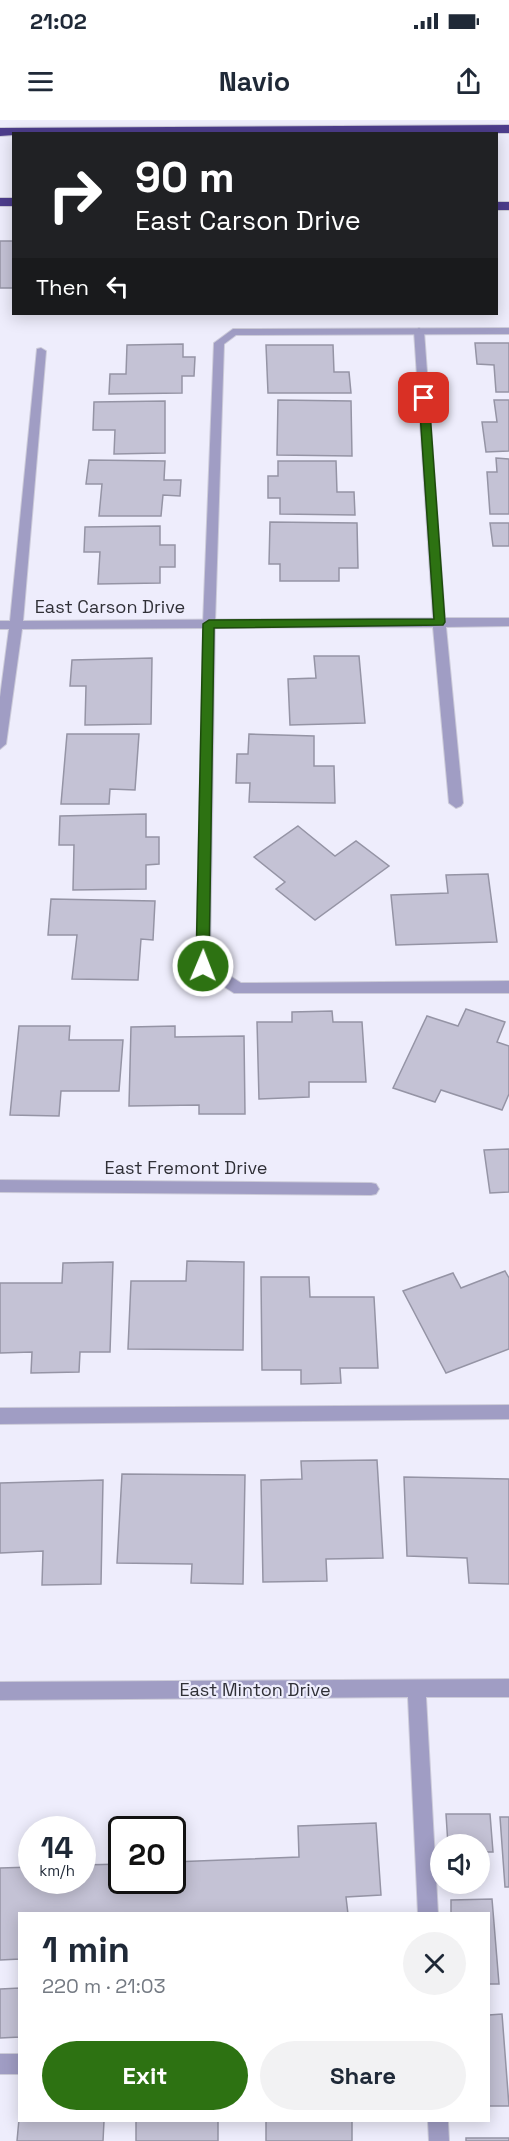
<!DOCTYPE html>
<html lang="en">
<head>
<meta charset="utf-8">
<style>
  :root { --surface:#fff; --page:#f2f2f3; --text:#1f2937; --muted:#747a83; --accent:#2d7212 }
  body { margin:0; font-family:"Space Grotesk",sans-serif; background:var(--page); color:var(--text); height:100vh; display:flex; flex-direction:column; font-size:22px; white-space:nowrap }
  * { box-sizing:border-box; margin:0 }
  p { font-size:20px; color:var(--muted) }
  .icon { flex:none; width:33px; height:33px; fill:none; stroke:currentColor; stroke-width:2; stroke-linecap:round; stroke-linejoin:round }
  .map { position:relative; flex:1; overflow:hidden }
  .panel { position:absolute; left:18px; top:1792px; width:472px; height:210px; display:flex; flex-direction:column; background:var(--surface); border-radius:0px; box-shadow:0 3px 15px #0003 }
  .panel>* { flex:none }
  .top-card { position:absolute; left:12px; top:12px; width:486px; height:183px; border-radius:0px; box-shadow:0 3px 15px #0003; background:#202124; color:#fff; overflow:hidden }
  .controls { position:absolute; left:430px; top:1714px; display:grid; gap:12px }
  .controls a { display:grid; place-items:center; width:60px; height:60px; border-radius:50%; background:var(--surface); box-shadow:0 3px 15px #0003; font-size:30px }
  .speed { position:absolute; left:18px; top:1696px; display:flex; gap:12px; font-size:30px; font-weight:700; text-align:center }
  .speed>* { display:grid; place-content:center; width:78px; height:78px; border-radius:50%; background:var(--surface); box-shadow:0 3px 15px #0003; line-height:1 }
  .speed small { font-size:15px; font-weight:400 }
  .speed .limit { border:3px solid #111; border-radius:9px; background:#fff; color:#111 }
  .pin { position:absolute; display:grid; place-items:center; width:51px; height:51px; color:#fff; margin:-26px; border-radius:12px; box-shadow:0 3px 9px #0006 }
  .me { position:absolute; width:66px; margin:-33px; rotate:1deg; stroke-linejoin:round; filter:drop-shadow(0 0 4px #0008) }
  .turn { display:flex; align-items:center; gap:21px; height:126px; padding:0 24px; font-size:27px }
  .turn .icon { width:78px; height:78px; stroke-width:2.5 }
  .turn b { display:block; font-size:42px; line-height:51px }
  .then { display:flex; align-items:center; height:57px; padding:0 24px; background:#0003; gap:12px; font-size:22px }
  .round { display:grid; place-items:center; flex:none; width:63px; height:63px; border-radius:32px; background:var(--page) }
  .overview { display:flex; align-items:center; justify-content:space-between; height:102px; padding:0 24px }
  h1 { font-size:36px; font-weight:800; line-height:45px }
  .primary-button { display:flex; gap:12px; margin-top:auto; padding:12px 24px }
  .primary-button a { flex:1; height:69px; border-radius:36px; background:var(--accent); color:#fff; font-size:24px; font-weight:800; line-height:69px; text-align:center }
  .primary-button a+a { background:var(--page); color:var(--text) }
  .status { display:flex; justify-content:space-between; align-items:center; height:42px; padding:0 30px; background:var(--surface); direction:ltr }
  .status svg { height:16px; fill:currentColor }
  header { display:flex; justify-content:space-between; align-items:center; height:78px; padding:0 24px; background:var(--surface); font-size:27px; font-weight:800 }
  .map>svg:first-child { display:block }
  .building { fill:#c4c2d5; stroke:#9594a5; stroke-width:1.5 }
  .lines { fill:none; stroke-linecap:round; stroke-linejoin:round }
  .lane-casing { stroke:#cccbd9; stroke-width:2 }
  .street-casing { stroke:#cccbd9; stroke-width:2 }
  .highway-casing { stroke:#cccbd9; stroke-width:2 }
  .lane { fill:#a09dc4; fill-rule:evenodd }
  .street { fill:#a09dc4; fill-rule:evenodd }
  .highway { fill:#4d3d8c; fill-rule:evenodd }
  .route { fill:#2d7212; stroke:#1d4a0c; stroke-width:1.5 }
  .labels { text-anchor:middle; stroke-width:4.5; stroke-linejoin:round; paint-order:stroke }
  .street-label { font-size:18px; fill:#303037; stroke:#eeedfc }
</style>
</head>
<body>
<div class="status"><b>21:02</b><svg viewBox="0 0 49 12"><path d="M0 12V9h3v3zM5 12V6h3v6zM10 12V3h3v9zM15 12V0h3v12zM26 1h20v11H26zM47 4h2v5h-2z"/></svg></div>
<header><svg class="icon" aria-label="menu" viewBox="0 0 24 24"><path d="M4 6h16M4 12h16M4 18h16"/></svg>Navio<svg class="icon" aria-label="share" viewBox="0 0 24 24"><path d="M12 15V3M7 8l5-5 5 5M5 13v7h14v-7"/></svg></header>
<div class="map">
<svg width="509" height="2021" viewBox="0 0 509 2021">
  <rect width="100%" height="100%" fill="#eeedfc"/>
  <g class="building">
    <rect x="0" y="121" width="14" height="47"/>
    <path d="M475,223H509V272H496L494,245L477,244Z"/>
    <path d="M183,224V237H195L194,256H182V273L109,274L110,254H126L127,225Z"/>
    <path d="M266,225H333L334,252H349L351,273H268Z"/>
    <path d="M278,280L351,281L352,336L277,335Z"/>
    <path d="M494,280H509V331L486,332L482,302H497Z"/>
    <path d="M165,281V333L114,334L115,310H93L94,282Z"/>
    <path d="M496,338L509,339V394H490L487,352H497Z"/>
    <path d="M89,340L165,341L164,360H181L180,376L163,375L161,396H99L102,364H86Z"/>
    <path d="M278,341H336L337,372H354L355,395L280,394V378H268V356H278Z"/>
    <path d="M270,402L357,403L358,448H339V461H280V444H269Z"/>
    <path d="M490,403H509V426H493Z"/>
    <path d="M160,406V425H175V447H160V463L98,464L100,432H84L85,407Z"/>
    <path d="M314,536H359L365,603L290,605L288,559L316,558Z"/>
    <path d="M152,538L151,604L85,605L86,566H70L72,540Z"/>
    <path d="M67,614H139L135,670L110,669L109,684H61Z"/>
    <path d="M249,614L314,616V646H334L335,683L249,682L250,663H236L237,634H248Z"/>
    <path d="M146,694V717H159V744L146,745V769L73,770L74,725H59L60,696Z"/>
    <path d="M298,706L335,736L356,721L389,746L315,800L276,769L285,762L254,737Z"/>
    <path d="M488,754L497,822L396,825L391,775L448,773L446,755Z"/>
    <path d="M51,779L155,781L153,820L141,819L138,860L72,859L77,815H48Z"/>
    <path d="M466,889L505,902L497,922L509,926V974L502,990L441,970L435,982L393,968L427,896L458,906Z"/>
    <path d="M332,891L333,902H362L366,962H309V977L259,979L257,902H292V892Z"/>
    <path d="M19,906H70L69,920H123L119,971H61L59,996L10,995Z"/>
    <path d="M175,906V917L244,916L245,994H199V985L129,986L131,907Z"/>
    <path d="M509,1029V1072L490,1073L484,1030Z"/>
    <path d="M187,1141L244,1142L243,1230L128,1229L131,1161H186Z"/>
    <path d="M113,1142L110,1232H80L79,1252L31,1253L32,1232L0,1233V1163H62L63,1143Z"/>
    <path d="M505,1151L509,1158V1229L446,1253L403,1171L453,1153L461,1168Z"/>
    <path d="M261,1157H309L310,1177H374L378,1248H340L341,1263L301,1264V1250H262Z"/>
    <path d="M377,1340L383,1438L326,1439L327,1461L263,1462L261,1360L302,1359L301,1341Z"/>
    <path d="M122,1354L245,1355L243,1464L191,1463L192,1444L117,1443Z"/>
    <path d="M404,1357L509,1359V1464L469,1463L467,1438L407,1436Z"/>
    <path d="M103,1360L101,1464L42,1465L43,1431L0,1433V1363Z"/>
    <path d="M446,1694H490L493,1732H480V1725H448Z"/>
    <path d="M500,1697H509V1767H505Z"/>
    <path d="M376,1703L381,1775L346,1777L348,1794H20V1839L0,1840V1748L32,1747V1761H82V1745L122,1744V1761H172V1742L299,1737L298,1706Z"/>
    <path d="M492,1779L499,1864H489V1794H451V1780Z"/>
    <path d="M20,1868V1917L0,1918V1869Z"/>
    <path d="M502,1894L509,1986H489V1895Z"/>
    <path d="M20,1988V2001H104L103,2021H17Z"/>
    <rect x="136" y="2001" width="82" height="20"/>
    <rect x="266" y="2001" width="86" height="20"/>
    <rect x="466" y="2018" width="43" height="3"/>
  </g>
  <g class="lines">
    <g class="lane-casing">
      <g id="lane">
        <path d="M509,208V214L236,215L224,224L215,504L210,843L241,863L509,861V873H234L198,850L196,846L203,504L214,223L233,209Z"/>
        <path d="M509,1285V1299L0,1304V1288Z"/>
      </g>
    </g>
    <g class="street-casing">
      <g id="street">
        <path d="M419,208L424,211L445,498H509V506L446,507L463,683L461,686L456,688L449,683L433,507L22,509L6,624L0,629V577L9,509H0V501H10L37,229L41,228L46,231L23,501L433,498L414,211Z"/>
        <path d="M0,1060L371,1063L376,1064L379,1069L376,1074L371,1075L0,1072Z"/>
        <path d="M509,1559V1577H426L438,1794H418L408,1577L0,1580V1562Z"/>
        <rect x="0" y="1934" width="20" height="20"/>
        <path d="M428,2001H448L449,2021H429Z"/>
      </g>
    </g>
    <g class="highway-casing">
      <g id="highway">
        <path d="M509,5V13L14,14V15L0,16V8Z"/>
        <rect x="0" y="78" width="14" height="8"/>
        <rect x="496" y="82" width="13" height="8"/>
      </g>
    </g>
    <use href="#lane" class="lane"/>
    <use href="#street" class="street"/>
    <use href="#highway" class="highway"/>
  </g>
  <path class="route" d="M424,275L429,278L445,502L443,505L214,508L209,846L203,851L198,849L196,846L203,504L209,500L434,499L419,278Z"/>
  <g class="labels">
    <g class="street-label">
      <text x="110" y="493">East Carson Drive</text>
      <text x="186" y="1054">East Fremont Drive</text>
      <text x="255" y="1576">East Minton Drive</text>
    </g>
  </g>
</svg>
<div class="controls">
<a><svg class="icon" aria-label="sound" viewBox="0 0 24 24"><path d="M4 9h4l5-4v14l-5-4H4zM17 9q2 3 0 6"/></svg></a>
</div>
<div class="speed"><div>14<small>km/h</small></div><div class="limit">20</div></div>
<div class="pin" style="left:424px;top:278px;background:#d93025"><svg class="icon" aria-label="arrive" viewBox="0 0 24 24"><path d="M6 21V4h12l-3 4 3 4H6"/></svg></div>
<svg class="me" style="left:203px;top:846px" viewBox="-20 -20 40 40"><circle r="17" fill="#2d7212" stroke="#fff" stroke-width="3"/><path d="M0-11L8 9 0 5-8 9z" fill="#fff"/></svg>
<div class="top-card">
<div class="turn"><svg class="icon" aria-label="right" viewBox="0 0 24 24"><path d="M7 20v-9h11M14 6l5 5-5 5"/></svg><div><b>90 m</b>East Carson Drive</div></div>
<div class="then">Then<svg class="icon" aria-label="left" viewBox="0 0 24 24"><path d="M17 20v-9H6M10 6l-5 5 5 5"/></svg></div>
</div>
<section class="panel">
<div class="overview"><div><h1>1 min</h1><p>220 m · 21:03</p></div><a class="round"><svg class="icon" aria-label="close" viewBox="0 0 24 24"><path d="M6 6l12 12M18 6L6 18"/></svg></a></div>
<div class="primary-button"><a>Exit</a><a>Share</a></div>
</section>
</div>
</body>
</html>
